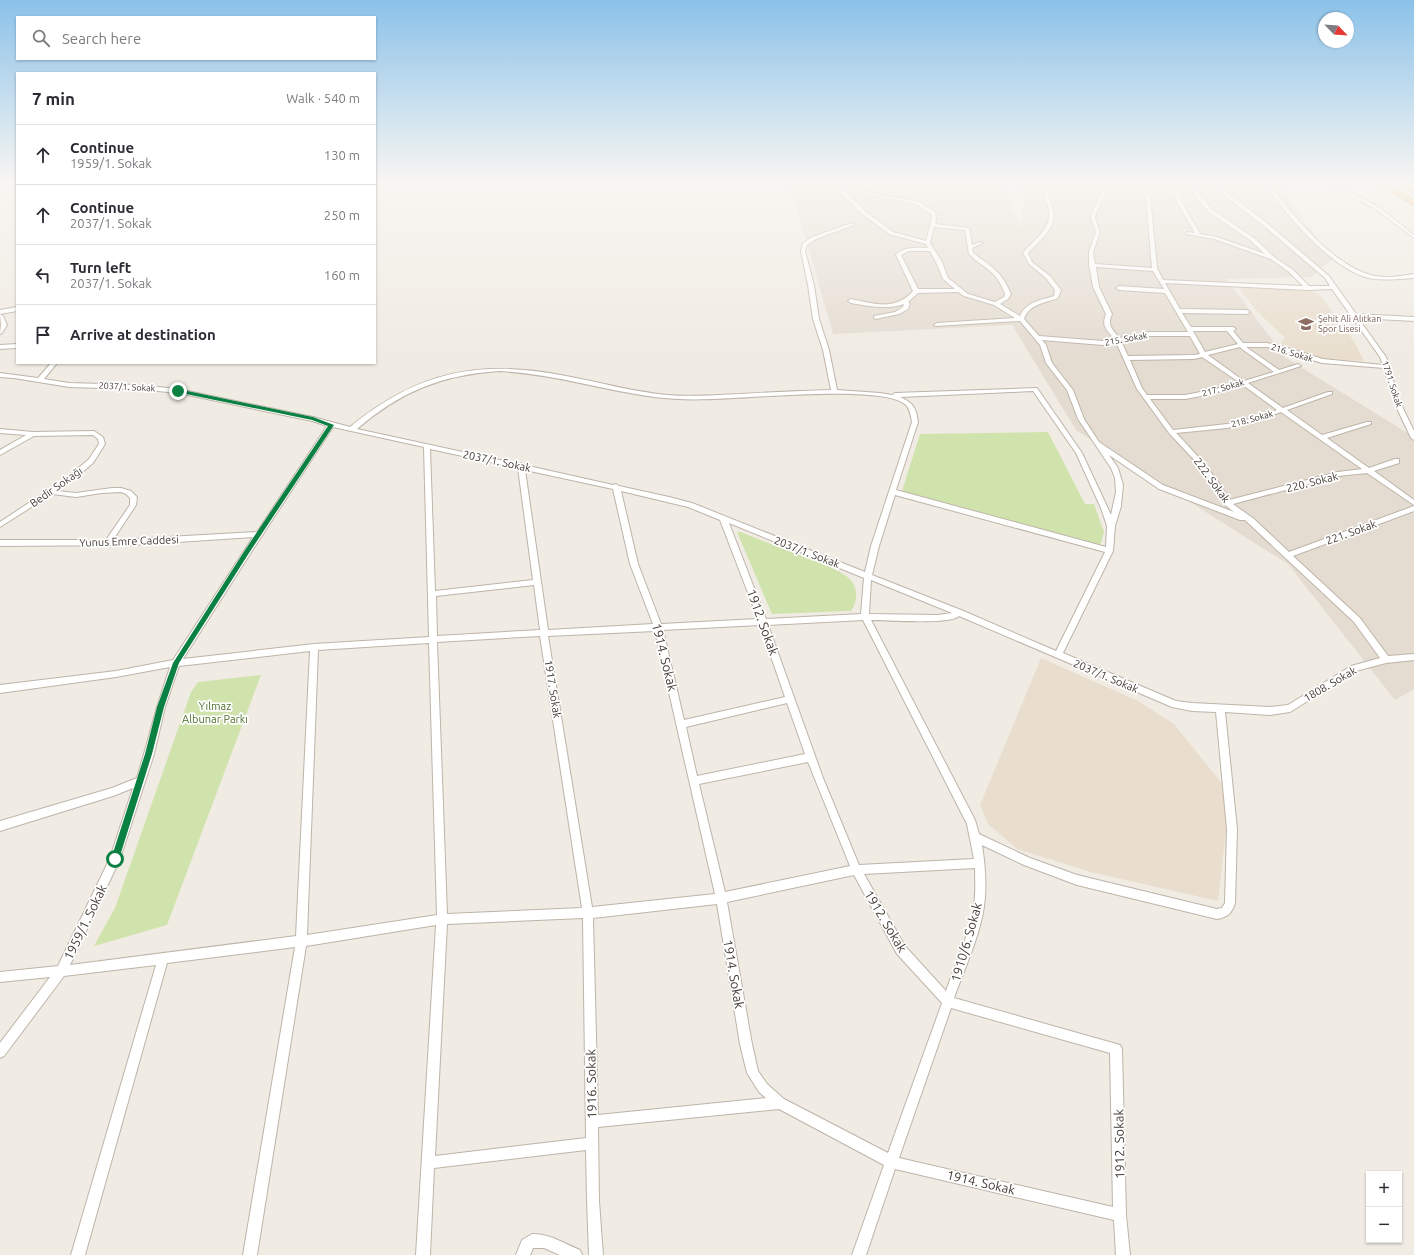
<!DOCTYPE html>
<html lang="en">
<head>
<meta charset="utf-8">
<style>
  :root { --surface:#fff; --page:#f7f7f7; --text:#2b2b33; --muted:#7c7c81; --line:#e1e1e2 }
  body { margin:0; font-family:Ubuntu,sans-serif; background:var(--page); color:var(--text) }
  .controls { position:absolute; right:12px; bottom:12px; display:grid; overflow:hidden; border-radius:0px; box-shadow:0 1px 3px #0004 }
  .controls button { width:36px; height:36px; display:grid; place-items:center; padding:0; border:0; border-bottom:1px solid var(--line); background:var(--surface); color:var(--text); font:20px sans-serif }
  .compass { position:absolute; left:1318px; top:12px; width:36px; height:36px; border-radius:50%; background:var(--surface); box-shadow:0 1px 3px #0004; rotate:115deg }
  .stop { position:absolute; width:12px; height:12px; margin:-9px; border:3px solid #0b8043; border-radius:50%; background:#fff }
  .stop.end { background:#0b8043; border-color:#fff; box-shadow:0 1px 4px #0008 }
  .list { margin:0; padding:0; list-style:none }
  h2 { display:flex; justify-content:space-between; align-items:center; height:52px; margin:0; padding:0 16px; font-size:17px }
  h2 small { font-size:13px; font-weight:400; color:var(--muted) }
  .list li { display:grid; grid-template-columns:26px 1fr auto; gap:12px; align-items:center; box-sizing:border-box; height:60px; padding:0 16px; border-top:1px solid var(--line) }
  .list b { display:block; font-size:15px; white-space:nowrap }
  .list p { margin:0; font-size:13px; white-space:nowrap; color:var(--muted) }
  .list em { font-size:13px; font-style:normal; color:var(--muted) }
  .icon { flex:none; width:22px; height:22px; fill:none; stroke:currentColor; stroke-width:2; stroke-linecap:round; stroke-linejoin:round }
  .map { position:relative; flex:none; width:1414px; height:1255px; overflow:hidden }
  .search { position:absolute; background:var(--surface); box-shadow:0 1px 3px #0004; left:16px; top:16px; width:360px; height:44px; display:flex; align-items:center; gap:10px; box-sizing:border-box; padding:0 14px; border-radius:0px; color:var(--muted); font-size:15px }
  .panel { position:absolute; background:var(--surface); box-shadow:0 1px 3px #0004; left:16px; top:72px; width:360px; height:292px; border-radius:0px }
  .map>svg:first-child { display:block }
  .residential { fill:#e4dcd1 }
  .education { fill:#e9decd }
  .green { fill:#d1e3ad }
  .lines { fill:none; stroke-linecap:round; stroke-linejoin:round }
  .minor-casing { stroke:#beb4a9; stroke-width:2 }
  .motorway-casing { stroke:#d4883a; stroke-width:2 }
  .minor { fill:#fff; fill-rule:evenodd }
  .motorway { fill:#f5b669; fill-rule:evenodd }
  .route { fill:#0b8043 }
  .labels { text-anchor:middle; stroke-width:3.5; stroke-linejoin:round; paint-order:stroke }
  .far-education-label { font-size:9px; fill:#785e54; stroke:#fff; text-anchor:start }
  .far-street-label { font-size:9px; fill:#423b34; stroke:#fff }
  .street-label { font-size:11px; fill:#423b34; stroke:#fff }
  .park-label { font-size:11px; fill:#4d6f2b; stroke:#fff }
  .near-street-label { font-size:13px; fill:#423b34; stroke:#fff }
</style>
</head>
<body>
<div class="map">
<svg width="1414" height="1255" viewBox="0 0 1414 1255">
  <rect width="100%" height="100%" fill="#f0ebe3"/>
  <path class="residential" d="M 1023,182 L 1276,182 L 1333,259 L 1311,277 L 1226,279 L 1286,358 L 1414,437 L 1414,689 L 1395,700 L 1288,564 L 1076,430 L 1012,325 L 833,334 L 790,183 L 1004,191 L 1022,228 Z"/>
  <path class="education" d="M 1243,288 L 1311,291 L 1319,294 L 1354,341 L 1364,361 L 1324,359 L 1280,343 L 1285,338 L 1256,310 L 1240,289 Z
    M 1041,658 L 1138,701 L 1174,724 L 1223,785 L 1227,822 L 1218,901 L 1091,872 L 1017,849 L 988,824 L 980,805 Z"/>
  <path class="green" d="M 1048,432 L 1085,504 L 1094,504 L 1104,532 L 1101,543 L 1097,546 L 902,491 L 920,434 Z
    M 737,532 L 741,532 C 763,541 785,550 807,558 C 820,563 835,568 846,576 C 858,584 859,600 851,611 L 772,614 Z
    M 261,675 L 167,925 L 94,946 L 115,908 L 191,692 L 198,682 Z"/>
  <g class="lines">
    <defs>
      <path id="minor" d="M 384,182 L 392,182 L 375,186 L 375,184 Z
        M 1044,182 L 1048,182 C 1046,191 1049,198 1052,206 C 1060,227 1039,240 1028,253 L 1032,262 L 1050,276 L 1061,290 L 1058,298 C 1045,303 1029,304 1024,319 L 1039,336 L 1103,341 L 1114,339 C 1107,329 1101,327 1106,314 L 1093,287 L 1089,265 L 1089,252 L 1096,232 L 1091,218 L 1092,213 L 1106,182 L 1110,182 L 1096,213 L 1095,218 L 1100,232 L 1093,252 L 1095,264 L 1152,268 L 1146,197 L 1140,182 L 1144,182 L 1150,197 L 1157,268 L 1163,280 L 1303,286 L 1289,272 L 1271,259 L 1214,239 L 1186,234 L 1186,233 L 1188,232 L 1195,233 L 1177,202 L 1172,182 L 1176,182 L 1182,202 L 1200,234 L 1217,237 L 1265,254 L 1250,240 L 1210,213 L 1198,200 L 1188,182 L 1192,182 L 1202,198 L 1214,211 L 1254,238 L 1274,257 L 1293,270 L 1309,286 L 1330,286 L 1325,278 L 1264,226 L 1225,196 L 1212,182 L 1216,182 L 1229,194 L 1268,224 L 1329,276 L 1356,314 L 1414,317 L 1414,321 L 1358,318 L 1386,357 L 1400,402 L 1414,431 L 1414,440 L 1411,438 L 1394,402 L 1384,368 L 1322,363 L 1277,349 L 1267,347 L 1246,347 L 1279,370 L 1298,364 L 1301,366 L 1248,383 L 1283,408 L 1328,392 L 1332,392 L 1332,394 L 1287,410 L 1322,435 L 1367,422 L 1371,422 L 1371,424 L 1327,438 L 1369,468 L 1395,459 L 1399,459 L 1399,463 L 1374,471 L 1414,500 L 1414,505 L 1367,473 L 1338,476 L 1233,504 L 1254,519 L 1289,552 L 1414,506 L 1414,511 L 1293,556 L 1360,618 L 1388,656 L 1414,654 L 1414,660 L 1386,663 L 1356,671 L 1290,712 L 1270,715 L 1225,712 L 1237,829 L 1235,903 C 1232,914 1227,917 1217,919 L 1077,885 L 1024,865 L 982,845 C 985,865 987,886 984,906 C 980,936 964,970 954,998 L 1120,1045 L 1122,1049 L 1126,1215 L 1130,1255 L 1116,1255 L 1114,1220 L 895,1169 L 866,1255 L 852,1255 L 884,1165 L 779,1109 L 598,1127 L 599,1201 L 603,1255 L 589,1255 L 587,1201 L 586,1150 L 434,1168 L 430,1255 L 416,1255 L 436,925 L 306,946 L 257,1255 L 243,1255 L 295,947 L 167,963 L 85,1255 L 71,1255 L 156,965 L 64,976 L 4,1056 L 0,1058 L 0,1043 L 50,977 L 0,982 L 0,972 L 58,966 L 110,858 L 133,788 L 113,796 L 0,831 L 0,821 L 112,788 L 137,778 L 144,754 L 157,707 L 170,667 L 116,677 L 0,693 L 0,685 L 116,671 L 173,660 L 253,537 L 133,545 L 0,546 L 0,540 L 106,540 L 130,505 L 130,498 L 126,494 L 121,492 L 102,493 L 76,497 L 52,494 L 0,527 L 0,522 L 68,477 L 89,459 L 99,444 L 98,439 L 93,435 L 34,436 L 0,455 L 0,450 L 26,435 L 0,433 L 0,429 L 33,432 L 94,431 L 103,437 L 105,444 L 93,463 L 72,481 L 57,491 L 76,493 L 112,488 L 121,488 L 131,491 L 137,497 L 136,505 L 113,540 L 133,539 L 257,532 L 327,426 L 312,421 L 178,393 L 138,389 L 69,387 L 14,378 L 0,377 L 0,373 L 38,378 L 51,363 L 57,363 L 44,379 L 69,383 L 138,385 L 178,389 L 313,417 L 350,427 C 418,371 480,359 566,376 C 599,382 633,392 667,395 C 691,397 715,395 740,394 C 770,392 800,391 831,390 L 823,350 L 813,319 L 808,285 L 801,251 L 803,243 L 812,237 L 852,223 L 854,224 L 854,225 L 816,239 L 807,245 L 805,251 L 814,285 L 819,319 L 829,350 L 837,390 L 880,393 L 892,395 L 895,393 L 1037,388 L 1082,453 L 1111,515 L 1116,492 L 1115,478 L 1111,468 L 1078,419 L 1067,390 L 1046,363 L 1040,345 L 1020,321 L 935,326 L 934,325 L 937,323 L 1015,318 L 994,305 L 964,296 L 958,292 L 918,293 L 908,302 L 910,303 L 908,309 L 899,314 L 876,319 L 874,318 L 874,316 L 895,312 L 903,307 L 904,304 C 886,310 869,306 851,303 L 848,301 L 851,299 C 874,304 896,311 913,291 L 896,255 C 904,246 917,248 928,248 L 926,244 L 889,234 L 861,213 L 837,189 L 837,187 L 919,202 L 935,212 L 936,218 L 935,224 L 969,228 L 972,245 L 981,242 L 983,243 L 972,248 L 973,253 C 992,267 1002,272 1011,294 L 1008,299 L 1000,304 L 1020,316 C 1026,302 1041,300 1054,296 L 1055,290 L 1046,278 L 1029,264 L 1023,253 C 1034,239 1055,227 1048,206 C 1045,198 1042,191 1044,182 ZM 844,190 L 916,204 L 931,214 L 932,218 L 926,241 L 893,232 L 865,211 ZM 934,227 L 965,230 L 969,254 C 985,270 996,269 1005,294 L 1004,297 L 995,302 L 968,294 L 948,278 L 942,262 L 930,243 ZM 909,251 L 930,251 L 936,262 L 943,279 L 955,289 L 918,289 L 901,255 ZM 1096,267 L 1153,271 L 1164,289 L 1119,286 L 1116,288 L 1119,290 L 1165,293 L 1188,332 L 1150,332 L 1119,338 C 1112,328 1107,326 1112,314 L 1099,287 ZM 1165,283 L 1308,290 L 1332,289 L 1380,357 L 1383,365 L 1323,359 L 1278,345 L 1267,343 L 1243,343 L 1233,331 L 1236,329 L 1233,327 L 1191,327 L 1182,313 L 1247,314 L 1250,312 L 1247,310 L 1180,309 ZM 1193,331 L 1227,331 L 1238,344 L 1205,352 ZM 1150,336 L 1190,336 L 1200,354 L 1194,355 L 1128,356 L 1121,341 ZM 1042,340 L 1103,345 L 1116,342 L 1137,389 L 1169,433 L 1198,464 L 1215,487 L 1225,505 L 1234,512 L 1163,485 L 1099,442 L 1084,419 L 1073,390 L 1052,363 L 1046,345 ZM 1240,347 L 1242,349 L 1274,372 L 1244,381 L 1208,355 ZM 1202,357 L 1239,382 L 1216,389 L 1185,395 L 1147,395 L 1142,388 L 1130,360 L 1194,359 ZM 499,371 C 553,374 602,390 654,397 C 692,402 731,398 769,396 C 795,395 889,388 906,405 C 910,409 911,417 912,422 L 871,546 L 865,572 L 692,503 L 669,497 L 619,486 L 616,484 L 613,485 L 524,465 L 521,463 L 518,464 L 357,429 C 401,391 442,375 499,371 ZM 1243,385 L 1277,410 L 1255,418 L 1227,424 L 1173,430 L 1150,399 L 1185,399 L 1217,393 ZM 1033,391 L 1076,453 L 1101,508 L 1107,526 L 1106,547 L 896,490 L 918,422 C 916,407 913,403 900,397 ZM 1281,412 L 1362,469 L 1338,472 L 1229,500 C 1215,474 1196,454 1176,433 L 1227,428 L 1259,420 ZM 333,427 L 424,447 L 429,637 L 314,644 L 183,659 L 250,554 ZM 430,449 L 518,468 L 533,580 L 435,591 ZM 1109,455 L 1159,489 L 1240,520 L 1245,520 L 1354,622 L 1380,658 L 1351,666 L 1288,705 L 1270,707 L 1192,703 L 1176,701 L 1063,653 L 1113,551 L 1115,526 L 1121,506 L 1123,485 L 1118,468 ZM 525,470 L 613,489 L 630,564 L 653,624 L 548,630 ZM 621,491 L 688,507 L 720,520 L 758,619 L 661,624 L 638,564 ZM 895,495 L 1105,552 L 1056,651 L 961,610 L 872,575 L 879,546 ZM 729,523 L 864,578 L 861,614 L 766,619 ZM 871,580 L 952,613 L 938,615 L 869,614 ZM 534,585 L 540,630 L 437,636 L 436,596 ZM 959,616 L 1172,707 L 1192,711 L 1216,712 L 1227,829 L 1225,903 L 1222,908 L 1217,909 L 1077,875 L 1030,858 L 979,834 L 975,820 L 871,620 C 886,620 950,625 959,616 ZM 863,620 L 967,824 L 974,859 L 859,865 L 823,778 L 768,625 ZM 760,625 L 785,697 L 684,720 L 663,630 ZM 655,631 L 715,894 L 592,907 L 548,636 ZM 540,636 L 582,908 L 447,914 L 437,642 ZM 429,643 L 437,915 L 307,935 L 318,650 ZM 310,651 L 296,936 L 70,965 L 120,859 L 154,754 L 165,707 L 179,666 ZM 787,703 L 805,754 L 697,776 L 686,727 ZM 808,762 L 850,866 L 725,892 L 699,784 ZM 975,868 C 975,880 976,893 974,905 C 970,933 955,965 946,991 L 905,946 L 864,874 ZM 854,875 L 897,954 L 942,1003 L 888,1153 L 784,1099 L 767,1084 L 758,1071 L 752,1044 L 727,902 ZM 717,904 L 740,1044 L 747,1073 L 759,1092 L 766,1098 L 598,1115 L 593,918 ZM 583,918 L 586,1138 L 435,1156 L 447,924 ZM 951,1008 L 1110,1053 L 1113,1207 L 899,1158 Z
        M 1263,182 L 1267,182 C 1291,213 1332,265 1371,275 C 1385,279 1400,276 1414,274 L 1414,278 C 1399,279 1383,281 1368,278 C 1329,267 1286,214 1263,182 Z
        M 1326,182 L 1331,182 L 1379,207 L 1414,235 L 1414,238 L 1375,209 Z
        M 17,307 L 17,311 L 0,314 L 0,310 Z
        M 0,314 L 3,316 L 7,325 L 2,333 L 0,334 L 1,325 Z
        M 17,344 L 17,348 L 0,349 L 0,345 Z
        M 532,1234 C 549,1233 565,1244 580,1250 L 582,1255 L 560,1255 L 544,1248 L 533,1248 L 530,1255 L 516,1255 L 522,1240 Z"/>
      <path id="motorway" d="M 1374,182 L 1383,182 L 1414,200 L 1414,205 Z
        M 1394,182 L 1404,182 L 1414,188 L 1414,193 Z"/>
    </defs>
    <use href="#minor" class="minor-casing"/>
    <use href="#motorway" class="motorway-casing"/>
    <use href="#minor" class="minor"/>
    <use href="#motorway" class="motorway"/>
  </g>
  <linearGradient id="sky" x2="0" y2="1"><stop stop-color="#8bc2e9"/><stop offset="0.51" stop-color="#f8f6f2"/><stop offset="1" stop-color="#f8f6f2" stop-opacity="0"/></linearGradient>
  <rect width="1414" height="358" fill="url(#sky)"/>
  <path class="route" d="M 178,389 L 313,417 L 334,425 L 249,553 L 179,663 L 164,707 L 152,754 L 119,859 L 115,863 L 111,859 L 145,754 L 157,707 L 173,663 L 245,550 L 328,426 L 312,420 L 176,392 Z"/>
  <defs>
    <symbol id="school-bare" viewBox="-9 -9 18 18"><path d="M0-5L7-2L0 1L-7-2ZM-4 1L0 2.5L4 1V4Q0 6-4 4Z" fill="#8d6e63" stroke="#fff" stroke-width="2.5" paint-order="stroke"/></symbol>
  </defs>
  <g fill-rule="evenodd">
    <use href="#school-bare" x="1295" y="313" width="22" height="22"/>
  </g>
  <g class="labels">
    <g class="far-education-label">
      <text x="1318" y="322">Şehit Ali Alıtkan<tspan x="1318" dy="10">Spor Lisesi</tspan></text>
    </g>
    <g class="far-street-label">
      <text transform="translate(1126 339) rotate(-10)" y="3">215. Sokak</text>
      <text transform="translate(1292 353) rotate(17)" y="3">216. Sokak</text>
      <text transform="translate(1392 384) rotate(72)" y="3">1791. Sokak</text>
      <text transform="translate(127 387) rotate(3)" y="3">2037/1. Sokak</text>
      <text transform="translate(1223 388) rotate(-16)" y="3">217. Sokak</text>
      <text transform="translate(1252 419) rotate(-15)" y="3">218. Sokak</text>
    </g>
    <g class="street-label">
      <text transform="translate(497 461) rotate(12)" y="4">2037/1. Sokak</text>
      <text transform="translate(1212 480) rotate(54)" y="4">222. Sokak</text>
      <text transform="translate(1312 482) rotate(-14)" y="4">220. Sokak</text>
      <text transform="translate(56 487) rotate(-35)" y="4">Bedir Sokağı</text>
      <text transform="translate(1351 532) rotate(-20)" y="4">221. Sokak</text>
      <text transform="translate(129 541) rotate(-2)" y="4">Yunus Emre Caddesi</text>
      <text transform="translate(807 552) rotate(21)" y="4">2037/1. Sokak</text>
      <text transform="translate(1106 676) rotate(23)" y="4">2037/1. Sokak</text>
      <text transform="translate(1330 684) rotate(-30)" y="4">1808. Sokak</text>
      <text transform="translate(553 689) rotate(81)" y="4">1917. Sokak</text>
    </g>
    <g class="park-label">
      <text x="215" y="710">Yılmaz<tspan x="215" dy="13">Albunar Parkı</tspan></text>
    </g>
    <g class="near-street-label">
      <text transform="translate(763 622) rotate(70)" y="5">1912. Sokak</text>
      <text transform="translate(665 657) rotate(76)" y="5">1914. Sokak</text>
      <text transform="translate(886 921) rotate(59)" y="5">1912. Sokak</text>
      <text transform="translate(85 922) rotate(-64)" y="5">1959/1. Sokak</text>
      <text transform="translate(966 942) rotate(-74)" y="5">1910/6. Sokak</text>
      <text transform="translate(734 974) rotate(80)" y="5">1914. Sokak</text>
      <text transform="translate(591 1084) rotate(-91)" y="5">1916. Sokak</text>
      <text transform="translate(1119 1144) rotate(-91)" y="5">1912. Sokak</text>
      <text transform="translate(981 1182) rotate(13)" y="5">1914. Sokak</text>
    </g>
  </g>
</svg>
<div class="controls">
<button>+</button>
<button>−</button>
</div>
<svg class="compass" viewBox="-18 -18 36 36"><path d="M0-13l5 13h-10z" fill="#e53935"/><path d="M0 13l5-13h-10z" fill="#7c7c81"/></svg>
<div class="stop" style="left:115px;top:859px"></div>
<div class="stop end" style="left:178px;top:391px"></div>
<div class="search"><svg class="icon" aria-label="search" viewBox="0 0 24 24"><circle cx="10" cy="10" r="6"/><path d="M15 15l6 6"/></svg>Search here</div>
<section class="panel">
<h2>7 min<small>Walk · 540 m</small></h2>
<ul class="list">
<li><svg class="icon" aria-label="ahead" viewBox="0 0 24 24"><path d="M12 20V5M6 11l6-6 6 6"/></svg><div><b>Continue</b><p>1959/1. Sokak</p></div><em>130 m</em></li>
<li><svg class="icon" aria-label="ahead" viewBox="0 0 24 24"><path d="M12 20V5M6 11l6-6 6 6"/></svg><div><b>Continue</b><p>2037/1. Sokak</p></div><em>250 m</em></li>
<li><svg class="icon" aria-label="left" viewBox="0 0 24 24"><path d="M17 20v-9H6M10 6l-5 5 5 5"/></svg><div><b>Turn left</b><p>2037/1. Sokak</p></div><em>160 m</em></li>
<li><svg class="icon" aria-label="arrive" viewBox="0 0 24 24"><path d="M6 21V4h12l-3 4 3 4H6"/></svg><div><b>Arrive at destination</b></div></li>
</ul>
</section>
</div>
</body>
</html>
